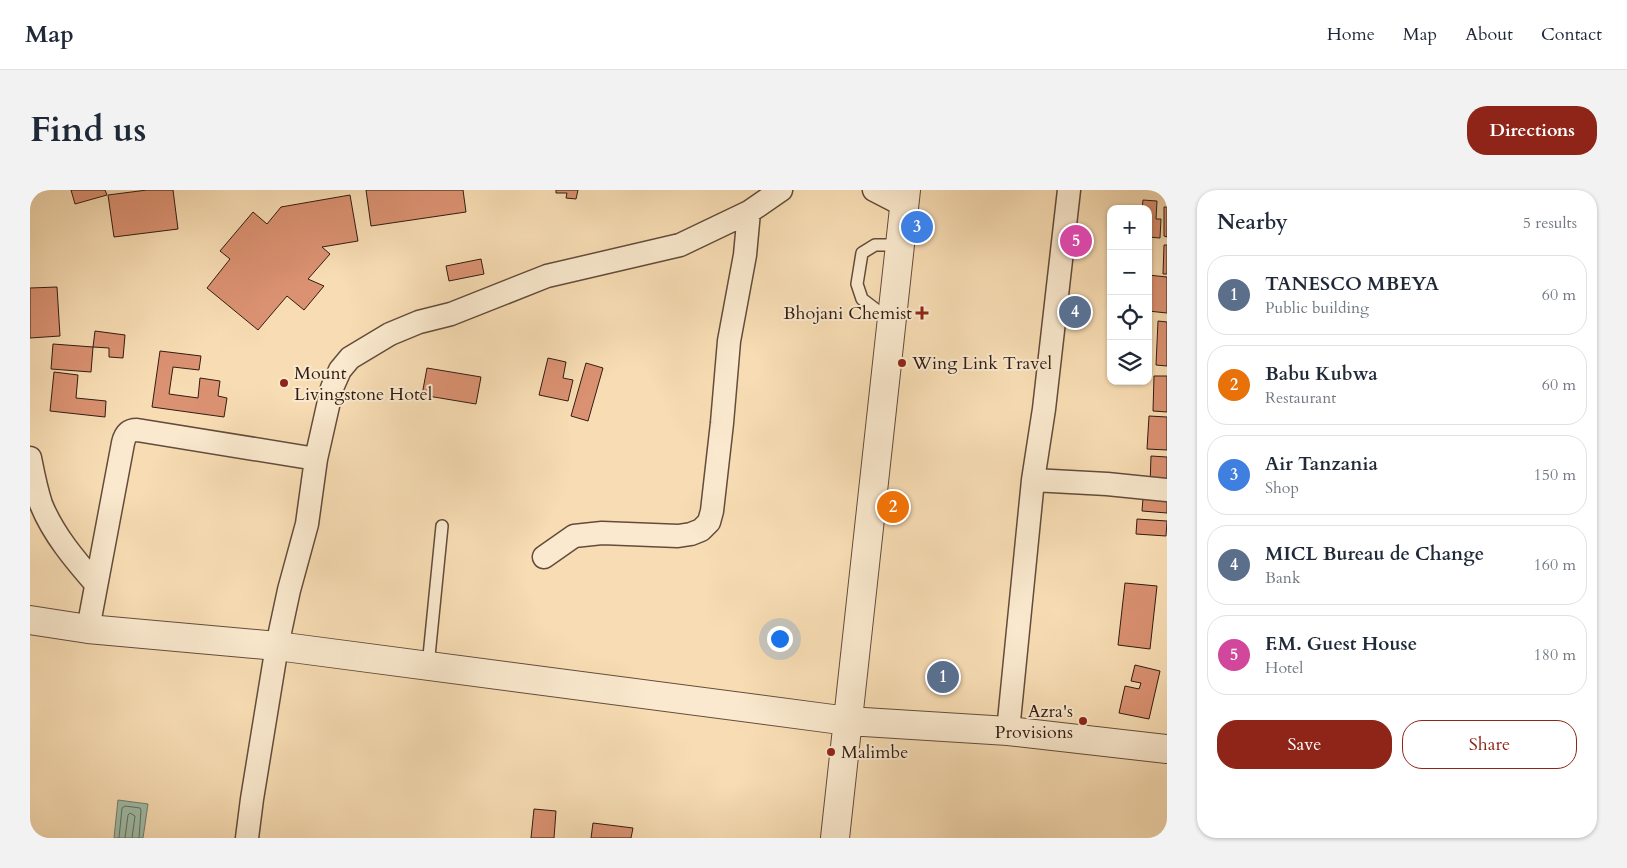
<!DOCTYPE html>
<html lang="en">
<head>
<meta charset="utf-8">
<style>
  :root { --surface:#fff; --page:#f2f2f3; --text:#1f2937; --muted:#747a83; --line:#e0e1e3; --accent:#8f2418 }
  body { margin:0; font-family:Cardo,serif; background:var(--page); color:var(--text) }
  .controls { position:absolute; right:15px; top:15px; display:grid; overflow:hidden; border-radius:10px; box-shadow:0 1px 4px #0004 }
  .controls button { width:45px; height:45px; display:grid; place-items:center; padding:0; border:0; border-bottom:1px solid var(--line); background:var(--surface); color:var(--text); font:25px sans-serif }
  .you { position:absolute; left:749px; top:448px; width:18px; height:18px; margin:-12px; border:4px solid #fff; border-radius:50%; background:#1a73e8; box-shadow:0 0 0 8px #1a73e833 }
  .badge { display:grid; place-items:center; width:32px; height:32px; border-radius:50%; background:var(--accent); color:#fff; font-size:16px; font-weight:700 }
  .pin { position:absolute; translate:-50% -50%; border:2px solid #fff; box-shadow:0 1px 5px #0006 }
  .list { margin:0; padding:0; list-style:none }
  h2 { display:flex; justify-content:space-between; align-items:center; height:65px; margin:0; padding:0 20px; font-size:21px }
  h2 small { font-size:16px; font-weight:400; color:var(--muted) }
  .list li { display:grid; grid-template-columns:32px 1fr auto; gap:15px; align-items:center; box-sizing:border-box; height:80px; margin:0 10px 10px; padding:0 10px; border:1px solid var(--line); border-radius:20px }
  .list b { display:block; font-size:19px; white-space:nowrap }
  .list p { margin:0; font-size:16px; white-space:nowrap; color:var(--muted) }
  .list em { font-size:16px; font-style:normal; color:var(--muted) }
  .actions { display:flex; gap:10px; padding:15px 20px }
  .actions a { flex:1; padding:11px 0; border:1px solid var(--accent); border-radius:20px; text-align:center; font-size:18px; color:var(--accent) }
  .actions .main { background:var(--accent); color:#fff }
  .icon { flex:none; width:28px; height:28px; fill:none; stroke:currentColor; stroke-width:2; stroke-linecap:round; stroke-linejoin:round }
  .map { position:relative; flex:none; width:1137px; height:648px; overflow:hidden; border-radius:20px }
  header { display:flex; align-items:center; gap:30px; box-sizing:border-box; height:70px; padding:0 25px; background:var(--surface); border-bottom:1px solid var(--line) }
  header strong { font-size:24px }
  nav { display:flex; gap:28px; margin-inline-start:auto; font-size:18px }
  .intro { display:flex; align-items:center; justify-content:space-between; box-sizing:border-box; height:120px; padding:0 30px }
  h1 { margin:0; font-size:35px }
  .button { padding:12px 22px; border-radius:20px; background:var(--accent); color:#fff; font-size:18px; font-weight:700 }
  main { display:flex; gap:30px; padding:0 30px }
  aside { flex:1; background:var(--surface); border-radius:20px; box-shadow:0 1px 4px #0004 }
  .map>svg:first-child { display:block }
  .water { fill:#9ebda9; stroke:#727d6d }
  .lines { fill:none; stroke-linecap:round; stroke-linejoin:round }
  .shore { stroke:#686c5e; stroke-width:1 }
  .building { fill:#db9272; stroke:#311c13 }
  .service-casing { stroke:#634c3b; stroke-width:14 }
  .minor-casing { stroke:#634c3b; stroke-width:25 }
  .tertiary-casing { stroke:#634c3b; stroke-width:30 }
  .service { stroke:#fae9ce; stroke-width:11 }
  .minor { stroke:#fae9ce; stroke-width:22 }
  .tertiary { stroke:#fae9ce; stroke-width:28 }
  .poi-dot { fill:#8f2418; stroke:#fae9ce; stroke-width:2 }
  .labels { text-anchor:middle; stroke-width:4; stroke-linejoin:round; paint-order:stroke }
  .poi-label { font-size:18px; fill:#311c13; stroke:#fae9ce; text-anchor:start }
</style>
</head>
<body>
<header>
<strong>Map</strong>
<nav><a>Home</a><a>Map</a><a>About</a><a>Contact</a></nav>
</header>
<div class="intro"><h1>Find us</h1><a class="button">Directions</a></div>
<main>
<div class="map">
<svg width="1137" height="648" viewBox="0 0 1137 648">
  <rect width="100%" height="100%" fill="#f8ddb4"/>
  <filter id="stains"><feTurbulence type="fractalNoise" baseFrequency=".004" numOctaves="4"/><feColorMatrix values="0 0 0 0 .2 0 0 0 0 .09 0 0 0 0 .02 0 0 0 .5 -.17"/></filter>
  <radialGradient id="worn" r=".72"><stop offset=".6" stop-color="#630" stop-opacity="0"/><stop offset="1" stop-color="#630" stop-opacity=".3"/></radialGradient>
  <path class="water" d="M 88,610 L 118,614 L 113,648 L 84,648 Z"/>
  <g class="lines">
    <path class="shore" d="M 89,648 L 92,618 L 95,616 L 110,618 L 111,620 L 109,648
      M 95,648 L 98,625 L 100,623 L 105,626 L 102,648"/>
  </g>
  <path class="building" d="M 41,0 L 75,0 L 77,5 L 45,14 Z
    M 117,0 L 143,0 L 148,39 L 84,47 L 78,5 Z
    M 336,0 L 433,0 L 436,22 L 341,36 Z
    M 526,0 L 548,0 L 546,9 L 536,8 L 537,3 L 526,3 Z
    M 320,5 L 328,51 L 292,57 L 300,64 L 278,89 L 294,96 L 274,120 L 257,106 L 228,140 L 177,98 L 200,69 L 190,61 L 223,22 L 237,34 L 251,17 Z
    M 1113,10 L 1127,11 L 1126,29 L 1131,29 L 1130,48 L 1118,47 L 1118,19 L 1112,19 Z
    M 1134,17 L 1137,17 L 1137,47 L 1134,46 Z
    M 1134,55 L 1137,55 L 1137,84 L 1133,84 Z
    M 451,69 L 454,84 L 419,91 L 416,76 Z
    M 1118,85 L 1137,87 L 1137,123 L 1118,121 Z
    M 27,97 L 30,146 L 0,148 L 0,98 Z
    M 1128,131 L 1137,132 L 1137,176 L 1126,175 Z
    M 65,141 L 95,145 L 93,168 L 79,167 L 79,158 L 63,157 Z
    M 23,154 L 63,157 L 61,182 L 21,179 Z
    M 130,161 L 171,166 L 169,180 L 143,177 L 139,204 L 168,208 L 170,188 L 190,191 L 188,206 L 197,208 L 194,227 L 122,217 Z
    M 518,168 L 536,172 L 533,188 L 543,190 L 538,211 L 509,205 Z
    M 556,173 L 573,178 L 558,231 L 541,226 Z
    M 397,178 L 451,187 L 446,214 L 392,205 Z
    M 24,182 L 48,185 L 46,208 L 76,211 L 75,227 L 20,221 Z
    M 1124,186 L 1137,186 L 1137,222 L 1123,221 Z
    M 1119,226 L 1137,227 L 1137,260 L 1117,259 Z
    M 1121,266 L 1137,267 L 1137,296 L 1120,295 Z
    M 1113,308 L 1137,309 L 1137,323 L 1112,321 Z
    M 1107,329 L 1137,331 L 1136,346 L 1106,344 Z
    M 1095,393 L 1127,396 L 1120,459 L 1088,455 Z
    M 1105,475 L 1130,481 L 1119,529 L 1089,523 L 1095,496 L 1109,499 L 1111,493 L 1101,491 Z
    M 504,619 L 526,621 L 524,648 L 501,648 Z
    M 563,633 L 603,638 L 601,648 L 561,648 Z"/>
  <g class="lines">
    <defs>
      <path id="service" d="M 861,131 L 832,109 L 827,94 L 832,63 L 845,55 L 869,55
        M 398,476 L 412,336"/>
      <path id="minor" d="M 844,0 L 873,15
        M 0,268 C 3,283 6,299 11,314 C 23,344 45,370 66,394
        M 1003,290 L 1077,294 L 1137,300
        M 514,367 L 544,346 L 572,343 L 648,346 L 661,344 L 671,340 L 679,332 L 682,321 L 692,233 L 699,151 L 715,65 L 719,22
        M 58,439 L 93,253 C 95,244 98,240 107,240 L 286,269
        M 978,541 L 1003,290 L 1014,219 L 1039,0
        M 217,648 L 222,609 L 247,456 L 259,400 L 277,334 L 286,269 L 302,198 L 310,180 L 320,168 L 360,144 L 389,132 L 421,124 L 517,86 L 650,55 L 719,22 L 751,0"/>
      <path id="tertiary" d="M 0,430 L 58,439 L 247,456 L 818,531 L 978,541 L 1137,559
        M 805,648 L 876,0"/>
    </defs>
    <use href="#service" class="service-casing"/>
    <use href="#minor" class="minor-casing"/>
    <use href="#tertiary" class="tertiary-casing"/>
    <use href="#service" class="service"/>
    <use href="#minor" class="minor"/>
    <use href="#tertiary" class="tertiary"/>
  </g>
  <g class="poi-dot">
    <path d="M889.5 115.5h5v5h5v5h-5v5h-5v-5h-5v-5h5z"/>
    <circle cx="872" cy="173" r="5"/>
    <circle cx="254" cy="193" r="5"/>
    <circle cx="1053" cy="531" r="5"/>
    <circle cx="801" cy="562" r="5"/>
  </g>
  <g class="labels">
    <g class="poi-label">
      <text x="882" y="129" text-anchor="end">Bhojani Chemist</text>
      <text x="882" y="179">Wing Link Travel</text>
      <text x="264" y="189">Mount<tspan x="264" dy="21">Livingstone Hotel</tspan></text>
      <text x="1043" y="527" text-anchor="end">Azra's<tspan x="1043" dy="21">Provisions</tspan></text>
      <text x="811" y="568">Malimbe</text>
    </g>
  </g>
  <rect width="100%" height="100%" filter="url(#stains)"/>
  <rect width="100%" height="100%" fill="url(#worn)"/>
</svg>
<div class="controls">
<button>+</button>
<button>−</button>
<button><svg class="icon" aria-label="locate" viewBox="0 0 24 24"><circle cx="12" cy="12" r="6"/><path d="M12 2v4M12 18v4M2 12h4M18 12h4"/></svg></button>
<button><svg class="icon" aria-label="layers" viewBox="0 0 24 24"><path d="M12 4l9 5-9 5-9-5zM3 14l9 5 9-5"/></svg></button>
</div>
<div class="you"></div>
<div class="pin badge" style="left:913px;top:487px;background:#5c6f8a">1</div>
<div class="pin badge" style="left:863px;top:317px;background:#e8710a">2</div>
<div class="pin badge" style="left:887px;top:37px;background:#3f7fe0">3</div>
<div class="pin badge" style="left:1045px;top:122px;background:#5c6f8a">4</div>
<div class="pin badge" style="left:1046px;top:51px;background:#d1479c">5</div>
</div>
<aside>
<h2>Nearby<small>5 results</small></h2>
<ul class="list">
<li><span class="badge" style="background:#5c6f8a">1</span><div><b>TANESCO MBEYA</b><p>Public building</p></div><em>60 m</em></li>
<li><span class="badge" style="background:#e8710a">2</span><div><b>Babu Kubwa</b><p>Restaurant</p></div><em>60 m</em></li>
<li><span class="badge" style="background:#3f7fe0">3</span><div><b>Air Tanzania</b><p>Shop</p></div><em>150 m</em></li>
<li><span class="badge" style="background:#5c6f8a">4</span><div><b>MICL Bureau de Change</b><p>Bank</p></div><em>160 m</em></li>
<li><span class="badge" style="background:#d1479c">5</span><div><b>F.M. Guest House</b><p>Hotel</p></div><em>180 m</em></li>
</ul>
<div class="actions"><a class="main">Save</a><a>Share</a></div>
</aside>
</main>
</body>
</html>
